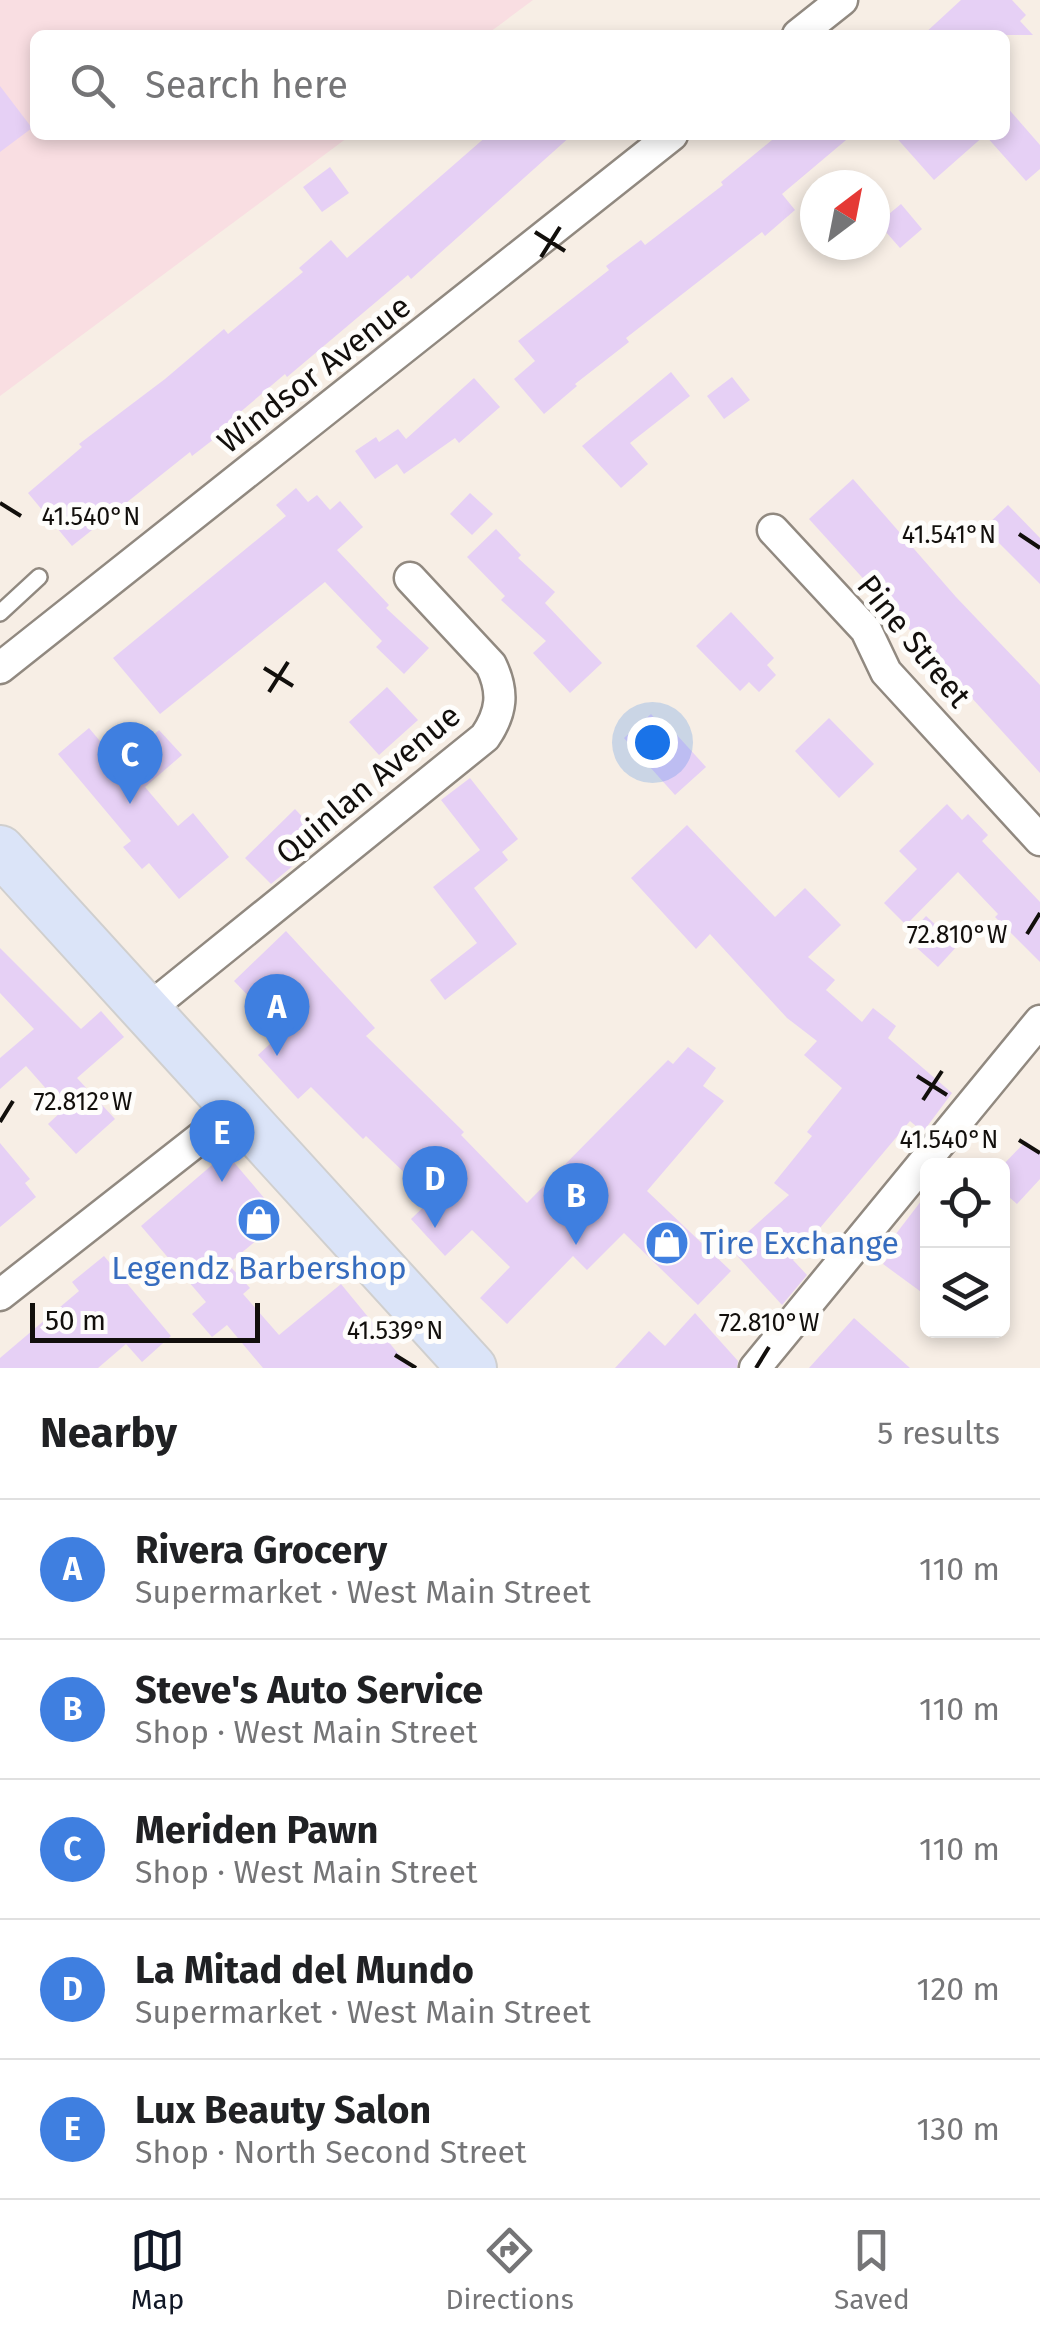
<!DOCTYPE html>
<html lang="en">
<head>
<meta charset="utf-8">
<style>
  :root { --surface:#fff; --page:#f2f2f2; --text:#202124; --muted:#757577; --line:#e0e0e0; --accent:#111827 }
  body { margin:0; font-family:"Fira Sans",sans-serif; background:var(--page); color:var(--text) }
  .controls { position:absolute; right:30px; bottom:30px; display:grid; overflow:hidden; border-radius:15px; box-shadow:0 5px 15px #0003 }
  .controls button { width:90px; height:90px; display:grid; place-items:center; padding:0; border:0; border-bottom:2px solid var(--line); background:var(--surface); color:var(--text); font:50px sans-serif }
  .compass { position:absolute; left:800px; top:170px; width:90px; height:90px; border-radius:50%; background:var(--surface); box-shadow:0 5px 15px #0003; rotate:32deg }
  .scale { position:absolute; left:30px; bottom:25px; width:230px; box-sizing:border-box; padding-left:10px; border:5px solid #120f0c; border-top:0; font-size:28px; line-height:35px; white-space:nowrap; color:#120f0c; -webkit-text-stroke:8px #fefdfb; paint-order:stroke }
  .you { position:absolute; left:652px; top:742px; width:35px; height:35px; margin:-25px; border:8px solid #fff; border-radius:50%; background:#1a73e8; box-shadow:0 0 0 15px #1a73e833 }
  .badge { display:grid; place-items:center; width:65px; height:65px; border-radius:50%; background:var(--accent); color:#fff; font-size:32px; font-weight:700 }
  .pin { position:absolute; translate:-50% -82px; filter:drop-shadow(0 2px 5px #0008) }
  .pin::after { content:''; position:absolute; top:52px; width:35px; height:30px; background:inherit; clip-path:polygon(0 0,100% 0,50% 100%) }
  .list { margin:0; padding:0; list-style:none }
  h2 { display:flex; justify-content:space-between; align-items:center; height:130px; margin:0; padding:0 40px; font-size:42px }
  h2 small { font-size:32px; font-weight:400; color:var(--muted) }
  .list li { display:grid; grid-template-columns:65px 1fr auto; gap:30px; align-items:center; box-sizing:border-box; height:140px; padding:0 40px; border-top:2px solid var(--line) }
  .list b { display:block; font-size:38px; white-space:nowrap }
  .list p { margin:0; font-size:32px; white-space:nowrap; color:var(--muted) }
  .list em { font-size:32px; font-style:normal; color:var(--muted) }
  .icon { flex:none; width:55px; height:55px; fill:none; stroke:currentColor; stroke-width:2; stroke-linecap:round; stroke-linejoin:round }
  .map { position:relative; flex:none; width:1040px; height:1368px; overflow:hidden }
  .search { position:absolute; background:var(--surface); box-shadow:0 5px 15px #0003; left:30px; right:30px; top:30px; height:110px; display:flex; align-items:center; gap:25px; box-sizing:border-box; padding:0 35px; border-radius:15px; color:var(--muted); font-size:38px }
  .sheet { height:830px; background:var(--surface) }
  nav { display:flex; justify-content:space-around; align-items:center; box-sizing:border-box; height:140px; border-top:2px solid var(--line); background:var(--surface); font-size:28px; color:var(--muted) }
  nav a { display:grid; justify-items:center; gap:5px }
  nav .on { color:var(--accent) }
  .map>svg:first-child { display:block }
  .commercial { fill:#f9dee2 }
  .building { fill:#e6d0f5 }
  .lines { fill:none; stroke-linecap:round; stroke-linejoin:round }
  .lane-casing { stroke:#918980; stroke-width:20 }
  .street-casing { stroke:#918980; stroke-width:35 }
  .primary-casing { stroke:#d0cfce; stroke-width:52 }
  .lane { stroke:#fff; stroke-width:15 }
  .street { stroke:#fff; stroke-width:30 }
  .primary { stroke:#dbe4f8; stroke-width:48 }
  .ticks { fill:none; stroke:#120f0c; stroke-width:4 }
  .labels { text-anchor:middle; stroke-width:10; stroke-linejoin:round; paint-order:stroke }
  .street-label { font-size:32px; fill:#120f0c; stroke:#fefdfb }
  .shop-label { font-size:32px; fill:#366cbe; stroke:#fefdfb; text-anchor:start }
  .ticks-label { font-size:25px; text-anchor:middle; fill:#120f0c; stroke:#fefdfb; stroke-width:10; stroke-linejoin:round; paint-order:stroke }
</style>
</head>
<body>
<div class="map">
<svg width="1040" height="1368" viewBox="0 0 1040 1368">
  <rect width="100%" height="100%" fill="#f7eee5"/>
  <path class="commercial" d="M 0,0 L 533,0 L 486,35 L 35,35 L 35,135 L 351,135 L 0,396 Z"/>
  <path class="building" d="M 961,0 L 1012,0 L 1026,15 L 1020,21 L 1033,35 L 923,35 Z
    M 0,86 L 32,128 L 0,152 Z
    M 1005,105 L 1040,145 L 1040,169 L 1026,181 L 985,135 L 934,180 L 894,135 L 1005,135 Z
    M 488,135 L 572,135 L 411,279 L 408,275 L 287,377 L 285,374 L 212,436 L 214,439 L 192,456 L 190,452 L 72,546 L 28,493 L 82,447 L 79,444 L 165,379 L 224,329 L 228,334 L 303,272 L 299,268 L 331,240 L 347,258 Z
    M 778,135 L 852,135 L 782,194 L 795,210 L 765,236 L 762,232 L 626,338 L 629,342 L 575,384 L 577,386 L 544,414 L 514,379 L 535,361 L 518,341 L 609,270 L 606,266 L 641,240 L 645,245 L 723,185 L 721,182 Z
    M 330,167 L 349,193 L 322,212 L 303,187 Z
    M 901,204 L 922,229 L 900,248 L 878,223 Z
    M 671,372 L 690,396 L 630,443 L 648,464 L 621,488 L 582,446 Z
    M 732,377 L 750,400 L 724,419 L 707,396 Z
    M 474,378 L 500,407 L 459,443 L 455,438 L 404,474 L 397,464 L 375,479 L 355,451 L 376,437 L 379,442 L 398,429 L 406,439 Z
    M 853,479 L 956,597 L 1040,685 L 1040,773 L 809,519 Z
    M 296,488 L 308,502 L 317,495 L 330,510 L 340,501 L 363,527 L 337,550 L 389,605 L 386,608 L 429,648 L 404,674 L 376,647 L 382,641 L 325,582 L 160,714 L 113,658 L 286,516 L 276,505 Z
    M 470,493 L 493,514 L 472,535 L 450,514 Z
    M 1008,505 L 1040,538 L 1040,584 L 984,528 Z
    M 496,529 L 521,555 L 518,558 L 555,592 L 545,603 L 602,663 L 570,693 L 533,653 L 546,641 L 501,600 L 505,596 L 467,557 Z
    M 731,612 L 774,658 L 767,665 L 776,675 L 759,692 L 749,682 L 740,691 L 696,646 Z
    M 387,687 L 418,720 L 379,755 L 349,722 Z
    M 651,714 L 672,738 L 676,734 L 706,767 L 675,795 L 624,738 Z
    M 829,718 L 874,764 L 839,798 L 795,751 Z
    M 89,728 L 120,765 L 159,730 L 182,755 L 145,787 L 178,826 L 193,813 L 229,857 L 179,899 L 149,863 L 142,869 L 123,847 L 131,841 L 58,754 Z
    M 470,778 L 518,839 L 502,852 L 508,860 L 474,888 L 517,944 L 445,1000 L 430,980 L 477,943 L 433,887 L 480,850 L 441,800 Z
    M 947,804 L 962,820 L 968,814 L 988,835 L 982,841 L 1040,902 L 1040,962 L 995,917 L 998,914 L 958,872 L 906,925 L 884,903 L 917,869 L 899,851 Z
    M 295,809 L 324,840 L 271,884 L 245,858 Z
    M 687,825 L 775,917 L 805,888 L 841,925 L 808,957 L 835,980 L 826,990 L 862,1022 L 873,1008 L 896,1026 L 888,1038 L 952,1093 L 923,1132 L 910,1121 L 793,1260 L 807,1275 L 782,1305 L 730,1248 L 789,1195 L 774,1183 L 812,1136 L 807,1132 L 842,1088 L 804,1055 L 817,1041 L 787,1018 L 710,934 L 696,949 L 631,878 Z
    M 926,916 L 958,945 L 938,967 L 906,938 Z
    M 286,931 L 375,1028 L 366,1036 L 464,1132 L 461,1135 L 527,1203 L 668,1060 L 673,1064 L 688,1047 L 716,1068 L 703,1086 L 724,1101 L 647,1191 L 731,1271 L 698,1305 L 624,1233 L 587,1270 L 573,1256 L 507,1324 L 480,1298 L 510,1267 L 472,1230 L 445,1256 L 411,1219 L 432,1199 L 366,1136 L 363,1139 L 311,1087 L 298,1099 L 258,1055 L 283,1032 L 234,981 Z
    M 0,948 L 81,1029 L 101,1011 L 124,1037 L 77,1078 L 115,1119 L 76,1154 L 48,1124 L 64,1109 L 26,1066 L 0,1089 L 0,1058 L 34,1029 L 0,993 Z
    M 1026,1141 L 1040,1154 L 1040,1179 L 1017,1204 L 1002,1191 L 1002,1166 Z
    M 0,1143 L 30,1179 L 25,1183 L 36,1197 L 0,1227 Z
    M 226,1153 L 282,1219 L 228,1264 L 250,1288 L 243,1294 L 279,1335 L 341,1284 L 410,1368 L 263,1368 L 227,1325 L 212,1337 L 192,1314 L 206,1302 L 141,1226 Z
    M 928,1192 L 928,1297 L 883,1264 L 899,1244 L 892,1239 Z
    M 104,1256 L 171,1336 L 142,1362 L 126,1344 L 98,1368 L 0,1368 L 0,1358 L 79,1291 L 72,1282 Z
    M 695,1313 L 738,1361 L 737,1368 L 615,1368 L 649,1331 L 665,1346 Z
    M 854,1318 L 910,1368 L 809,1368 Z"/>
  <g class="lines">
    <defs>
      <path id="lane" d="M 0,613 L 39,577"/>
      <path id="street" d="M 798,35 L 842,0
        M 773,530 L 866,630 L 886,672 L 1040,840
        M 0,668 L 672,135
        M 146,1011 L 485,737 C 502,712 504,692 491,665 L 410,578
        M 0,1295 L 236,1110
        M 755,1368 L 1040,1021"/>
      <path id="primary" d="M 0,850 L 472,1368"/>
    </defs>
    <use href="#lane" class="lane-casing"/>
    <use href="#street" class="street-casing"/>
    <use href="#primary" class="primary-casing"/>
    <use href="#lane" class="lane"/>
    <use href="#street" class="street"/>
    <use href="#primary" class="primary"/>
  </g>
  <path class="ticks" d="M 535,232 L 565,251M 541,257 L 560,227M 0,503 L 21,516M 1019,534 L 1040,548M 264,668 L 293,686M 269,692 L 288,662M 1027,934 L 1040,913M 917,1076 L 947,1095M 923,1100 L 942,1071M 0,1122 L 13,1101M 1019,1140 L 1040,1153M 395,1355 L 416,1368M 756,1368 L 769,1347"/>
  <defs>
    <symbol id="shop-disc" viewBox="-11 -11 22 22"><circle r="9.5" fill="#3f7fe0" stroke="#fefdfb"/><path d="M-5-2.5h2.3a2.7 3.5 0 0 1 5.4 0H5L5.5 6h-11ZM-1.5-2.5h3a1.5 2.3 0 0 0-3 0Z" fill="#fff"/></symbol>
  </defs>
  <g fill-rule="evenodd">
    <use href="#shop-disc" x="234" y="1195" width="50" height="50"/>
    <use href="#shop-disc" x="642" y="1218" width="50" height="50"/>
  </g>
  <g class="labels">
    <g class="street-label">
      <text transform="translate(314 374) rotate(-38)" y="11">Windsor Avenue</text>
      <text transform="translate(914 641) rotate(51)" y="11">Pine Street</text>
      <text transform="translate(368 784) rotate(-40)" y="11">Quinlan Avenue</text>
    </g>
    <g class="shop-label">
      <text x="700" y="1254">Tire Exchange</text>
      <text x="259" y="1279" text-anchor="middle">Legendz Barbershop</text>
    </g>
  </g>
  <g class="ticks-label">
    <text x="91" y="525">41.540°N</text>
    <text x="949" y="543">41.541°N</text>
    <text x="957" y="943">72.810°W</text>
    <text x="83" y="1110">72.812°W</text>
    <text x="949" y="1148">41.540°N</text>
    <text x="769" y="1331">72.810°W</text>
    <text x="395" y="1339">41.539°N</text>
  </g>
</svg>
<div class="controls">
<button><svg class="icon" aria-label="locate" viewBox="0 0 24 24"><circle cx="12" cy="12" r="6"/><path d="M12 2v4M12 18v4M2 12h4M18 12h4"/></svg></button>
<button><svg class="icon" aria-label="layers" viewBox="0 0 24 24"><path d="M12 4l9 5-9 5-9-5zM3 14l9 5 9-5"/></svg></button>
</div>
<svg class="compass" viewBox="-18 -18 36 36"><path d="M0-13l5 13h-10z" fill="#e53935"/><path d="M0 13l5-13h-10z" fill="#757577"/></svg>
<div class="scale">50 m</div>
<div class="you"></div>
<div class="pin badge" style="left:277px;top:1056px;background:#3f7fe0">A</div>
<div class="pin badge" style="left:576px;top:1245px;background:#3f7fe0">B</div>
<div class="pin badge" style="left:130px;top:804px;background:#3f7fe0">C</div>
<div class="pin badge" style="left:435px;top:1228px;background:#3f7fe0">D</div>
<div class="pin badge" style="left:222px;top:1182px;background:#3f7fe0">E</div>
<div class="search"><svg class="icon" aria-label="search" viewBox="0 0 24 24"><circle cx="10" cy="10" r="6"/><path d="M15 15l6 6"/></svg>Search here</div>
</div>
<section class="sheet">
<h2>Nearby<small>5 results</small></h2>
<ul class="list">
<li><span class="badge" style="background:#3f7fe0">A</span><div><b>Rivera Grocery</b><p>Supermarket · West Main Street</p></div><em>110 m</em></li>
<li><span class="badge" style="background:#3f7fe0">B</span><div><b>Steve's Auto Service</b><p>Shop · West Main Street</p></div><em>110 m</em></li>
<li><span class="badge" style="background:#3f7fe0">C</span><div><b>Meriden Pawn</b><p>Shop · West Main Street</p></div><em>110 m</em></li>
<li><span class="badge" style="background:#3f7fe0">D</span><div><b>La Mitad del Mundo</b><p>Supermarket · West Main Street</p></div><em>120 m</em></li>
<li><span class="badge" style="background:#3f7fe0">E</span><div><b>Lux Beauty Salon</b><p>Shop · North Second Street</p></div><em>130 m</em></li>
</ul>
</section>
<nav>
<a class="on"><svg class="icon" aria-label="map" viewBox="0 0 24 24"><path d="M3 6l6-2 6 2 6-2v14l-6 2-6-2-6 2zM9 4v14M15 6v14"/></svg>Map</a>
<a><svg class="icon" aria-label="directions" viewBox="0 0 24 24"><path d="M12 3l9 9-9 9-9-9zM9 14v-3h6M13 9l2 2-2 2"/></svg>Directions</a>
<a><svg class="icon" aria-label="saved" viewBox="0 0 24 24"><path d="M7 4h10v16l-5-4-5 4z"/></svg>Saved</a>
</nav>
</body>
</html>
